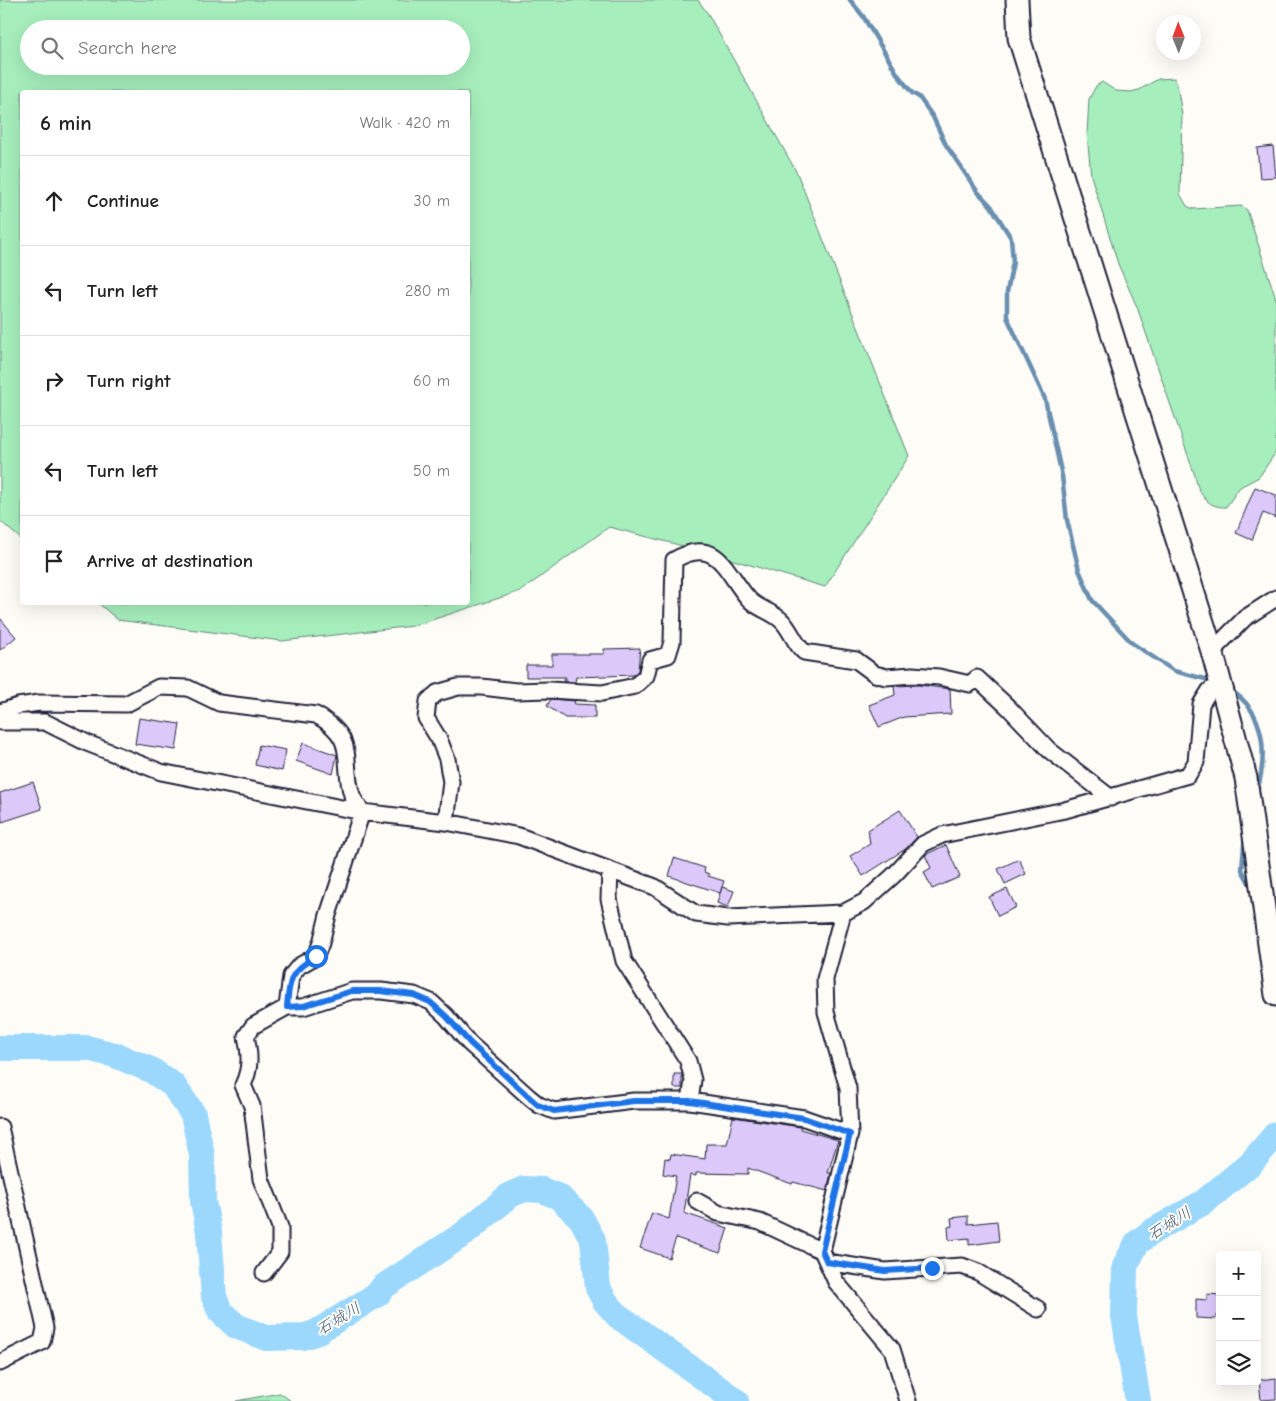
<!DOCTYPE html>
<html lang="en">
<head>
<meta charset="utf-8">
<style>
  :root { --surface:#fff; --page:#f6f6f6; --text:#222; --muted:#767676; --line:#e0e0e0 }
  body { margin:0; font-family:"Comic Neue","Klee One",sans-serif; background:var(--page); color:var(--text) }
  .controls { position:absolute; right:15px; bottom:15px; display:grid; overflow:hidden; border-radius:5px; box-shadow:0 5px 20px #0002 }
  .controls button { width:45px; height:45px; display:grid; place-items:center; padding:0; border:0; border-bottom:1px solid var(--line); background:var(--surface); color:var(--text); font:25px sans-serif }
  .compass { position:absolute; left:1156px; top:15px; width:45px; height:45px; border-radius:50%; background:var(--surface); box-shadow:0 5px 20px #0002; rotate:359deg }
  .stop { position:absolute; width:15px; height:15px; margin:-11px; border:4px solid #1a73e8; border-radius:50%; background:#fff }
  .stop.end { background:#1a73e8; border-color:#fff; box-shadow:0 1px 5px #0008 }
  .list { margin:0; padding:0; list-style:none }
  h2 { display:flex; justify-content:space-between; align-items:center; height:65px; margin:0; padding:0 20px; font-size:21px }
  h2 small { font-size:16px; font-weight:400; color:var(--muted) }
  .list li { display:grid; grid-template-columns:32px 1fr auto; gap:15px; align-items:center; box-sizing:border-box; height:90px; padding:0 20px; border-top:1px solid var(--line) }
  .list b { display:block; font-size:19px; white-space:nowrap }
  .list em { font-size:16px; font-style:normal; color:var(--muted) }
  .icon { flex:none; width:28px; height:28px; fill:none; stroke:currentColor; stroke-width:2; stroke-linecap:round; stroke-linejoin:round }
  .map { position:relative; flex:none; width:1276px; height:1401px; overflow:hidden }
  .search { position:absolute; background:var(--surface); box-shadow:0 5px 20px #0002; left:20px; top:20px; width:450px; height:55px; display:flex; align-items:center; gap:12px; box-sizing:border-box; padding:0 18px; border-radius:28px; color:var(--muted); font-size:19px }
  .panel { position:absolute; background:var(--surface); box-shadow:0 5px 20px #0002; left:20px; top:90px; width:450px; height:515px; border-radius:5px }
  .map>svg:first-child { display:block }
  .green { fill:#a6eebc; stroke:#64887c; fill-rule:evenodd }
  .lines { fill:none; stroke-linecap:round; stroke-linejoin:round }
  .stream { stroke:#6b8faf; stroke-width:4.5 }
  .river { stroke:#9bd8fc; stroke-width:26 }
  .building { fill:#dcc9fa; stroke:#22223b }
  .street-casing { stroke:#22223b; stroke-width:19 }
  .secondary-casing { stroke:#22223b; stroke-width:25 }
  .street { stroke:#fdfcf7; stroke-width:15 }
  .secondary { stroke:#fdfcf7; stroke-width:21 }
  .route { stroke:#1a73e8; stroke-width:6 }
  .labels { text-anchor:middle; stroke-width:4; stroke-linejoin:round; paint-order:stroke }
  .water-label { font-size:16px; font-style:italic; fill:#465975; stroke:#fdfcf7 }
</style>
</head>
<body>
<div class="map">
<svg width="1276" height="1401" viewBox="0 0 1276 1401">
  <rect width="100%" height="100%" fill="#fdfcf7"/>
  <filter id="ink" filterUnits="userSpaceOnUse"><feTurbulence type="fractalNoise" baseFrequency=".02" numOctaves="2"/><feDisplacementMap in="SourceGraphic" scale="10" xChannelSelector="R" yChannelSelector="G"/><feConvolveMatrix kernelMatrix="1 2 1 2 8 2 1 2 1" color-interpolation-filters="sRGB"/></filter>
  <g filter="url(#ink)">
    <path class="green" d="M 0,0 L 698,0 L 708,14 L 797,173 L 909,456 L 825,587 L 706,552 L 609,527 L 521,591 L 413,626 L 282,641 L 118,620 L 98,603 L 468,602 L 468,92 L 22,92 L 22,540 L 0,521 ZM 29,29 L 461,29 L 461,66 L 29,66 Z
      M 1174,78 L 1177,84 L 1182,115 L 1180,194 L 1187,206 L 1193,209 L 1241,206 L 1247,210 L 1276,299 L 1276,452 L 1259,477 L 1240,487 L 1226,507 C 1206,508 1198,492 1195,476 L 1137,307 L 1118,264 L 1091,176 L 1087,134 L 1089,99 L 1096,86 L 1102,82 L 1116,91 L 1130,92 L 1139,90 L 1158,79 Z
      M 280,1393 L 291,1401 L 236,1401 Z"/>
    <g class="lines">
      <path class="stream" d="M 850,0 L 863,16 L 898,75 L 912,93 L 919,97 L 933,117 L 946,145 L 977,191 L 991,206 L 1011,238 L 1013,262 L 1007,292 L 1007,317 L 1045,399 L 1062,476 L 1067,520 L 1079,570 L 1092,600 L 1132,643 L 1174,671 L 1213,681
        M 1230,690 C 1267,712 1267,756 1257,792
        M 1245,833 L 1242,870 L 1253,890
        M 0,1044 L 3,1047"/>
      <path class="river" d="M 0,1048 L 87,1048 L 115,1055 L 151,1070 L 173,1085 L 193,1114 L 202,1155 L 203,1201 L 209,1232 L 214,1297 L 220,1311 L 236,1326 L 266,1338 L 302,1337 L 315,1333 L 378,1294 L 383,1287 L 465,1233 L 510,1195 L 524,1189 L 542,1190 L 559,1197 L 581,1218 L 593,1240 L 598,1288 L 605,1301 L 618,1316 L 736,1401
        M 1138,1401 L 1124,1316 L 1125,1266 L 1137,1243 L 1153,1231 L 1204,1202 L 1251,1163 L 1276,1134"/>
    </g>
    <path class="building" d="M 1273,146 L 1276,177 L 1260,178 L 1257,148 Z
      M 1255,487 L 1276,495 L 1276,518 L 1263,513 L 1252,540 L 1236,533 Z
      M 0,618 L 16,637 L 0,650 Z
      M 640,648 L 638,671 L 633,675 L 576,677 L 575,682 L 563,681 L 566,677 L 526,677 L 526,665 L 552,665 L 552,654 L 604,654 L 604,649 Z
      M 919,685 L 950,689 L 951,714 L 904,717 L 879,727 L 869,705 L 895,695 L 894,686 Z
      M 551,699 L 575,701 L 574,704 L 595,705 L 595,718 L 565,718 L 547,706 Z
      M 139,718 L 180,724 L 176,750 L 135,744 Z
      M 303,743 L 337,755 L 333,774 L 296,761 Z
      M 259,745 L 286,750 L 282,771 L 255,765 Z
      M 33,782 L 42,809 L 2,822 L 0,793 Z
      M 900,810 L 917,837 L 907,848 L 863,876 L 850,856 L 870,844 L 868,830 Z
      M 946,845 L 960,877 L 932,889 L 924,872 L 931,868 L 925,855 Z
      M 674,858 L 705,868 L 704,872 L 709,874 L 708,876 L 724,881 L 720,893 L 669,876 Z
      M 1019,859 L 1026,874 L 1005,884 L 998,869 Z
      M 722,887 L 734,891 L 728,907 L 717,903 Z
      M 1007,889 L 1016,907 L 998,916 L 989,897 Z
      M 674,1074 L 682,1074 L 682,1088 L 674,1088 Z
      M 733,1117 L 800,1127 L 800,1129 L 838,1140 L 828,1173 L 831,1173 L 827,1191 L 793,1182 L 792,1184 L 748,1168 L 748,1174 L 696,1173 L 696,1176 L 690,1175 L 684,1213 L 728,1228 L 720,1253 L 676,1238 L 669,1258 L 640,1248 L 652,1213 L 669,1219 L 676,1176 L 663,1174 L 665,1158 L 670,1159 L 671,1154 L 705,1159 L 706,1144 L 727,1144 Z
      M 968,1216 L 968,1224 L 997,1221 L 999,1241 L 969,1245 L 969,1238 L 949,1240 L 948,1227 L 952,1226 L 951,1218 Z
      M 1207,1294 L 1220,1295 L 1220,1315 L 1216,1315 L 1216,1319 L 1196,1318 L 1196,1299 L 1207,1300 Z
      M 1276,1378 L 1276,1399 L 1261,1400 L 1259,1380 Z"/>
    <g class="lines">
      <defs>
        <path id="street" d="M 1212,651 L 1245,618 L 1276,598
          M 0,712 L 18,706 L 39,703 L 126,704 L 159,687 L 188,688 L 219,703 L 316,715 C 359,739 341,760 352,795 C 354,801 359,807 362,812
          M 0,722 L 45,722 L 87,743 L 161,772 L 362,812 L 446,822 L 519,836 L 655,887 L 696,914 L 728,918 L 843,913 L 864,902 L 894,875 L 923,844 L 942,835 L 1065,810 L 1188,775 L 1196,762 L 1201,704 L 1210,690 L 1221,688
          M 446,822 L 451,782 L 447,759 L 439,739 L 426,718 L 428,701 L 437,693 L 458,687 L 482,687 L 516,691 L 549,690 L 602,693 L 635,686 L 646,676 L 650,660 L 668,655 L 672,642 L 674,560 C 717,535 725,571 747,597 C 755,608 772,611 782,621 C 791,630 794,643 804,652 L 856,660 L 875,674 L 886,677 L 912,675 L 939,677 L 970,684 L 977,678 L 1008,707 L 1049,750 L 1111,798
          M 610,870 L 609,899 L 624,961 L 688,1061 L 693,1080 L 690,1101
          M 843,913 L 825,979 L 826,1012 L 848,1088 L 850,1134 L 822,1251 L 836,1282 L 892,1349 L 908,1401
          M 287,1007 L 291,976 L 299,966 L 316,956 L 321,943 L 328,915 L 362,812
          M 0,1127 L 45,1328 L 42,1342 L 0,1363
          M 697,1201 L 718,1213 L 760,1222 L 822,1251
          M 827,1262 L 885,1271 L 962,1266 L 978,1272 L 1038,1309
          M 264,1273 L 280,1252 L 280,1227 L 261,1179 L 252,1106 L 243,1085 C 251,1068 250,1054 246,1036 L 253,1026 L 287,1007 L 303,1007 L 352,991 L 381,991 L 414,995 L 431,1002 L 446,1016 L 469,1043 L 529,1097 L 539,1105 L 554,1111 L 634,1101 L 690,1101 L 804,1118 L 850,1134"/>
        <path id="secondary" d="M 1017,0 L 1019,38 L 1212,651 L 1246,778 L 1276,995"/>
      </defs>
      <use href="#street" class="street-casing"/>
      <use href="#secondary" class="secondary-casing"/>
      <use href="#street" class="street"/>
      <use href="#secondary" class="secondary"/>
    </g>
  </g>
  <g class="lines" filter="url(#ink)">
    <path class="route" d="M 316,956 C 291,971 289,978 287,1007 L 303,1006 L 352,991 L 380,991 L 414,995 L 430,1002 L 446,1016 L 470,1043 L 529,1097 L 538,1105 L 554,1111 L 634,1101 L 690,1101 L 804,1118 L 850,1134 L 822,1251 L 827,1262 L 885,1271 L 932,1268"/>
  </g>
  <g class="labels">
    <g class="water-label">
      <text transform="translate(1169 1223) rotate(-32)" y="6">石城川</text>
      <text transform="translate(338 1318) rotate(-31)" y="6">石城川</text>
    </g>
  </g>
</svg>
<div class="controls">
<button>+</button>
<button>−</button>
<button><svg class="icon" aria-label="layers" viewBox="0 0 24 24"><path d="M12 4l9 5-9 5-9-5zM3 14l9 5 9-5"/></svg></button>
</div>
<svg class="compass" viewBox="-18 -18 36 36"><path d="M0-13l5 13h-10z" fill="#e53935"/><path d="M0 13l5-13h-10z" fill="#767676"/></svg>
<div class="stop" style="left:316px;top:956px"></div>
<div class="stop end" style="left:932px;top:1268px"></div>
<div class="search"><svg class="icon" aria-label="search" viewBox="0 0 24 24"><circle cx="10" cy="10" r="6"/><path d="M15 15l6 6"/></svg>Search here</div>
<section class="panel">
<h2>6 min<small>Walk · 420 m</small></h2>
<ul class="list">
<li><svg class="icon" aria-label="ahead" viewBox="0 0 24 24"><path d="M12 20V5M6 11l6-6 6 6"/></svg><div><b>Continue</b></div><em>30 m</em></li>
<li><svg class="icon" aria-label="left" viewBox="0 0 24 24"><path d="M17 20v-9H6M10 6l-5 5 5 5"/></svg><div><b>Turn left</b></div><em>280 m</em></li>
<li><svg class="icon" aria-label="right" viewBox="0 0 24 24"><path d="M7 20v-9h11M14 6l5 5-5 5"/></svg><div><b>Turn right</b></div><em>60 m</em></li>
<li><svg class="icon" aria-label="left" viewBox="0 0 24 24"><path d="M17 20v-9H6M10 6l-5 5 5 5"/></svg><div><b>Turn left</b></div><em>50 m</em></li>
<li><svg class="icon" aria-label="arrive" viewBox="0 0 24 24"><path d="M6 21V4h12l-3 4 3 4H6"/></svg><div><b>Arrive at destination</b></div></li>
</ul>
</section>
</div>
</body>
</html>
